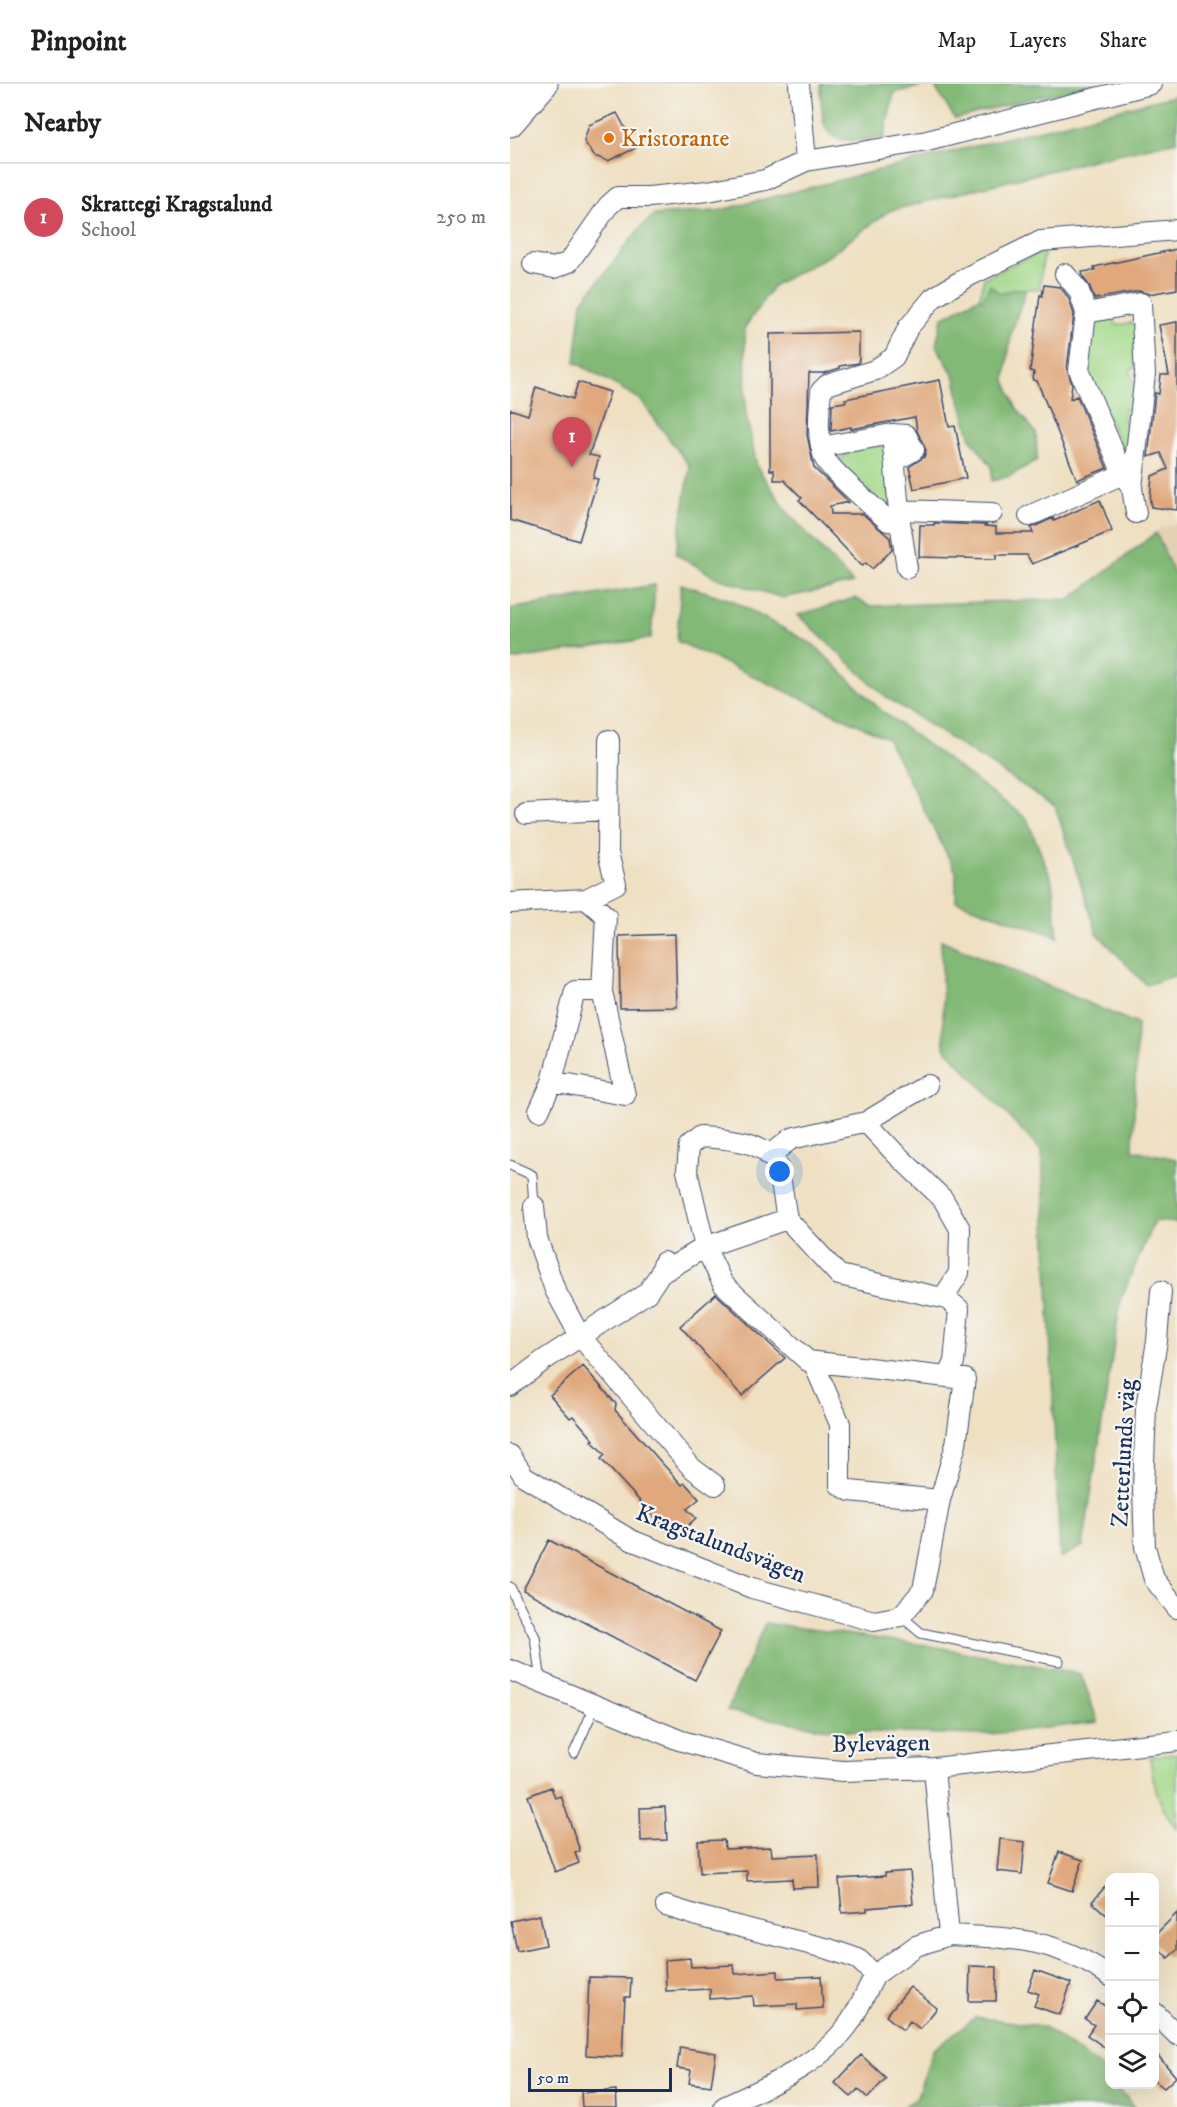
<!DOCTYPE html>
<html lang="en">
<head>
<meta charset="utf-8">
<style>
  :root { --surface:#fff; --page:#f2f2f2; --text:#202124; --muted:#757577; --line:#e0e0e0; --accent:#d1495b }
  body { margin:0; font-family:"IM FELL DW Pica",serif; background:var(--page); color:var(--text) }
  .controls { position:absolute; right:18px; bottom:18px; display:grid; overflow:hidden; border-radius:12px; box-shadow:0 6px 24px #0002 }
  .controls button { width:54px; height:54px; display:grid; place-items:center; padding:0; border:0; border-bottom:2px solid var(--line); background:var(--surface); color:var(--text); font:30px sans-serif }
  .scale { position:absolute; left:18px; bottom:15px; width:144px; box-sizing:border-box; padding-left:6px; border:3px solid #1b2f5e; border-top:0; font-size:16px; line-height:21px; white-space:nowrap; color:#1b2f5e; -webkit-text-stroke:4px #f6f6f2; paint-order:stroke }
  .you { position:absolute; left:270px; top:1088px; width:21px; height:21px; margin:-15px; border:4px solid #fff; border-radius:50%; background:#1a73e8; box-shadow:0 0 0 9px #1a73e833 }
  .badge { display:grid; place-items:center; width:39px; height:39px; border-radius:50%; background:var(--accent); color:#fff; font-size:20px; font-weight:700 }
  .pin { position:absolute; translate:-50% -50px; filter:drop-shadow(0 2px 3px #0008) }
  .pin::after { content:''; position:absolute; top:32px; width:21px; height:18px; background:inherit; clip-path:polygon(0 0,100% 0,50% 100%) }
  .list { margin:0; padding:0; list-style:none }
  h2 { display:flex; justify-content:space-between; align-items:center; height:78px; margin:0; padding:0 24px; font-size:26px }
  h2 small { font-size:20px; font-weight:400; color:var(--muted) }
  .list li { display:grid; grid-template-columns:39px 1fr auto; gap:18px; align-items:center; box-sizing:border-box; height:108px; padding:0 24px; border-top:2px solid var(--line) }
  .list b { display:block; font-size:22px; white-space:nowrap }
  .list p { margin:0; font-size:20px; white-space:nowrap; color:var(--muted) }
  .list em { font-size:20px; font-style:normal; color:var(--muted) }
  .icon { flex:none; width:33px; height:33px; fill:none; stroke:currentColor; stroke-width:2; stroke-linecap:round; stroke-linejoin:round }
  .map { position:relative; flex:none; width:667px; height:2023px; overflow:hidden }
  header { display:flex; align-items:center; gap:36px; box-sizing:border-box; height:84px; padding:0 30px; background:var(--surface); border-bottom:2px solid var(--line) }
  header strong { font-size:28px }
  nav { display:flex; gap:33px; margin-inline-start:auto; font-size:21px }
  main { display:flex }
  aside { flex:1; background:var(--surface) }
  .map>svg:first-child { display:block }
  .built { fill:#e3d1b6 }
  .green { fill:#a3d98a; stroke:#5f8474; stroke-width:1.5 }
  .forest { fill:#82b976; stroke:#4e746a; stroke-width:1.5 }
  .building { fill:#e0a87c }
  .lines { fill:none; stroke-linecap:round; stroke-linejoin:round }
  .lane-casing { stroke:#3b4a6d; stroke-width:11 }
  .street-casing { stroke:#3b4a6d; stroke-width:22 }
  .secondary-casing { stroke:#3b4a6d; stroke-width:29 }
  .lane { stroke:#fff; stroke-width:9 }
  .street { stroke:#fff; stroke-width:20 }
  .secondary { stroke:#fff; stroke-width:27 }
  .food-dot { fill:#e8710a; stroke:#f6f6f2; stroke-width:2 }
  .labels { text-anchor:middle; stroke-width:4.5; stroke-linejoin:round; paint-order:stroke }
  .food-label { font-size:24px; fill:#c56008; stroke:#f6f6f2; text-anchor:start }
  .street-label { font-size:24px; fill:#1b2f5e; stroke:#f6f6f2 }
</style>
</head>
<body>
<header>
<strong>Pinpoint</strong>
<nav><a>Map</a><a>Layers</a><a>Share</a></nav>
</header>
<main>
<aside>
<h2>Nearby<small></small></h2>
<ul class="list">
<li><span class="badge">1</span><div><b>Skrattegi Kragstalund</b><p>School</p></div><em>250 m</em></li>
</ul>
</aside>
<div class="map">
<svg width="667" height="2023" viewBox="0 0 667 2023">
  <rect width="100%" height="100%" fill="#f6f6f2"/>
  <filter id="ink" filterUnits="userSpaceOnUse"><feTurbulence type="fractalNoise" baseFrequency=".0167" numOctaves="2"/><feDisplacementMap in="SourceGraphic" scale="12" xChannelSelector="R" yChannelSelector="G"/><feConvolveMatrix kernelMatrix="1 2 1 2 8 2 1 2 1" color-interpolation-filters="sRGB"/></filter>
  <filter id="wash" filterUnits="userSpaceOnUse"><feTurbulence type="fractalNoise" baseFrequency=".008" numOctaves="4" result="noise"/><feDisplacementMap in="SourceGraphic" scale="24" xChannelSelector="R" yChannelSelector="G"/><feGaussianBlur stdDeviation="1.35" result="paint"/><feColorMatrix in="noise" values="0 0 0 0 0 0 0 0 0 0 0 0 0 0 0 0 0 1.4 0 .05"/><feComposite in="paint" operator="in"/></filter>
  <g filter="url(#wash)">
    <rect width="100%" height="100%" fill="#efe0c2"/>
    <path class="built" d="M 667,439 L 667,491 L 665,491 L 646,449 L 648,445 Z"/>
    <path class="green" d="M 532,167 L 534,169 L 529,205 L 503,205 L 473,217 L 470,213 L 474,194 Z
      M 602,228 L 606,241 L 628,238 L 626,283 L 620,286 C 625,299 626,312 626,326 L 614,325 L 613,337 L 625,338 L 621,385 L 575,283 L 580,232 Z
      M 376,356 L 382,423 L 377,424 L 325,380 L 339,368 L 335,362 Z
      M 667,1669 L 667,1745 C 649,1723 643,1701 640,1673 Z"/>
    <path class="forest" d="M 311,0 L 420,0 L 384,9 L 374,54 C 318,60 311,59 311,0 Z
      M 423,0 L 588,0 L 520,15 L 445,35 Z
      M 667,11 L 667,57 L 590,74 L 379,127 L 318,172 L 264,201 L 235,243 L 236,330 L 247,383 L 278,429 L 343,499 L 273,514 L 207,494 L 166,470 L 180,383 L 130,315 L 65,278 L 72,218 L 130,144 L 144,131 L 207,127 Z
      M 480,201 L 490,210 L 503,205 L 516,205 L 501,250 L 495,296 L 506,323 L 526,349 L 527,376 L 500,392 L 482,397 L 482,383 L 461,355 L 449,313 L 445,293 L 426,261 L 432,234 L 470,213 L 473,216 Z
      M 646,449 L 664,490 L 667,491 L 667,891 L 636,901 L 587,849 L 545,722 L 376,613 L 288,531 L 345,514 L 359,522 L 560,515 Z
      M 171,500 L 221,516 L 304,561 L 371,626 L 517,735 L 542,797 L 548,853 L 446,817 L 446,788 L 377,654 L 167,557 Z
      M 145,501 L 141,554 L 0,576 L 0,525 Z
      M 431,856 L 627,940 L 623,1066 L 667,1075 L 667,1139 L 644,1137 L 611,1215 L 573,1462 L 550,1474 L 532,1068 L 434,963 Z
      M 255,1539 L 416,1561 L 571,1590 L 588,1638 L 471,1651 L 329,1647 L 217,1627 Z
      M 466,1933 L 532,1942 L 593,1985 L 599,1993 L 600,2000 L 606,2001 L 625,2023 L 393,2023 L 406,2015 L 423,1966 Z"/>
    <g id="blocks">
      <path class="building" d="M 107,29 L 126,64 L 98,77 L 84,72 L 74,57 L 79,41 Z
        M 667,165 L 667,205 L 639,210 L 629,207 L 584,215 L 580,203 L 573,193 L 572,188 L 585,186 L 584,183 Z
        M 534,201 L 550,203 L 558,213 L 564,230 L 557,285 L 562,300 L 560,315 L 567,312 L 597,384 L 567,396 L 527,297 L 523,296 L 524,288 L 520,287 L 530,211 L 532,212 Z
        M 667,238 L 667,426 L 641,423 L 641,417 L 640,417 L 642,392 L 658,385 L 651,369 L 638,373 L 645,309 L 649,310 L 651,291 L 659,291 L 649,241 Z
        M 349,248 L 349,279 L 330,282 L 330,284 L 314,289 L 299,289 L 297,351 L 304,384 L 339,418 L 320,422 L 321,430 L 353,430 L 380,454 L 382,466 L 362,485 L 356,479 L 352,482 L 289,416 L 292,414 L 274,396 L 264,396 L 264,386 L 260,386 L 260,250 Z
        M 430,296 L 439,343 L 445,342 L 456,394 L 404,405 L 399,383 L 414,373 L 416,366 L 407,347 L 405,333 L 341,345 L 341,343 L 321,347 L 322,320 L 336,318 L 335,315 Z
        M 68,298 L 100,308 L 79,371 L 89,373 L 83,394 L 88,395 L 69,457 L 0,436 L 0,325 L 18,331 L 26,303 L 63,315 Z
        M 590,416 L 602,447 L 522,480 L 517,471 L 486,471 L 486,475 L 409,473 L 410,441 L 424,441 L 424,439 L 476,441 L 475,442 L 486,443 L 486,449 L 523,449 L 521,444 L 543,434 L 544,437 Z
        M 165,850 L 167,923 L 110,924 L 109,852 Z
        M 206,1210 L 275,1274 L 232,1312 L 170,1242 Z
        M 73,1282 L 106,1320 L 105,1326 L 151,1378 L 172,1401 L 175,1399 L 189,1415 L 177,1425 L 186,1434 L 164,1454 L 91,1375 L 95,1371 L 82,1357 L 84,1356 L 63,1332 L 60,1334 L 40,1311 Z
        M 39,1456 L 211,1547 L 185,1596 L 13,1506 Z
        M 41,1703 L 45,1714 L 51,1712 L 70,1767 L 65,1769 L 69,1779 L 45,1788 L 18,1712 Z
        M 155,1723 L 157,1756 L 131,1757 L 130,1724 Z
        M 490,1755 L 515,1758 L 512,1790 L 487,1787 Z
        M 214,1756 L 215,1765 L 261,1763 L 262,1772 L 308,1770 L 309,1803 L 283,1804 L 282,1795 L 237,1797 L 237,1787 L 190,1789 L 188,1757 Z
        M 549,1768 L 573,1776 L 562,1807 L 538,1799 Z
        M 400,1787 L 403,1820 L 357,1824 L 357,1827 L 332,1829 L 329,1795 L 375,1792 L 375,1789 Z
        M 600,1797 L 600,1834 L 582,1818 Z
        M 667,1829 L 667,1866 L 658,1874 L 645,1860 L 645,1851 Z
        M 30,1831 L 36,1861 L 7,1867 L 1,1837 Z
        M 180,1874 L 181,1883 L 224,1881 L 225,1890 L 268,1887 L 268,1894 L 311,1892 L 313,1924 L 287,1926 L 287,1920 L 244,1922 L 243,1912 L 200,1915 L 200,1905 L 156,1907 L 155,1876 Z
        M 460,1882 L 487,1883 L 486,1917 L 459,1917 Z
        M 525,1886 L 561,1899 L 550,1931 L 524,1922 L 529,1910 L 518,1906 Z
        M 79,1893 L 121,1894 L 120,1913 L 115,1913 L 112,1973 L 76,1971 Z
        M 400,1903 L 427,1924 L 410,1945 L 400,1937 L 393,1946 L 376,1932 Z
        M 587,1917 L 597,1923 L 600,1919 L 600,1967 L 577,1951 L 584,1941 L 575,1935 Z
        M 170,1963 L 206,1969 L 201,2002 L 179,1999 L 181,1986 L 167,1984 Z
        M 645,1968 L 666,1993 L 654,2004 L 645,1997 Z
        M 351,1971 L 376,1994 L 358,2014 L 348,2005 L 341,2013 L 325,1999 Z
        M 106,2006 L 107,2023 L 72,2023 L 71,2009 Z"/>
    </g>
  </g>
  <g filter="url(#ink)">
    <use href="#blocks" fill-opacity="0" stroke="#3b4a6d" stroke-width="1.5"/>
    <g class="lines">
      <defs>
        <path id="lane" d="M 0,1081 L 22,1091 L 24,1122
          M 0,1503 L 25,1553 L 31,1598
          M 391,1532 L 411,1549 L 549,1577
          M 64,1669 L 85,1622"/>
        <path id="street" d="M 289,0 L 296,77
          M 23,180 L 44,184 L 59,178 L 98,122 L 108,113 L 139,113 L 198,107 L 255,96 L 296,77 L 417,57 L 641,0
          M 555,190 L 569,207 L 576,229 L 631,219 L 635,290 L 622,404
          M 576,229 L 569,286 L 613,390 L 622,404 L 626,429
          M 382,350 L 396,351 L 404,366 L 385,377
          M 311,363 L 382,350 L 390,438 L 397,484
          M 390,426 L 482,429
          M 519,432 L 613,390
          M 390,438 L 378,437 C 366,425 321,387 315,375 C 306,354 309,329 311,307 L 317,301 L 365,286 L 384,273 L 398,244 L 423,214 L 459,192 L 531,157 L 667,146
          M 16,730 L 98,726
          M 76,815 L 96,832 L 92,907 L 115,1011 L 42,998 L 65,907 L 92,907
          M 0,819 L 76,815 L 106,800 L 98,769 L 99,656
          M 29,1027 L 42,998
          M 356,1038 L 417,1001
          M 259,1072 L 281,1055 L 356,1038 L 384,1068 L 433,1115 L 450,1145 L 449,1189 L 433,1214
          M 24,1122 L 27,1154 L 45,1206 L 70,1252 L 182,1384 L 205,1401
          M 150,1190 L 195,1163 L 177,1087 L 179,1062 L 190,1053 C 215,1055 253,1055 267,1080 C 270,1087 275,1125 277,1135 L 195,1163 L 213,1200 L 298,1277 L 437,1293 L 444,1278 L 449,1225 L 437,1215 L 329,1191 L 277,1135
          M 651,1207 L 647,1257 L 636,1323 L 633,1406 L 635,1463 L 644,1495 L 667,1524
          M 0,1302 L 34,1276 L 137,1209 L 150,1190 L 154,1178
          M 0,1371 L 14,1392 L 121,1456 L 242,1504 L 364,1537 L 391,1532 L 413,1506 L 430,1416 L 340,1407 L 330,1401 L 330,1340 L 303,1278
          M 430,1416 L 446,1360 L 455,1295 L 437,1293
          M 0,1586 L 169,1656 L 247,1679 L 333,1687 L 424,1684 L 667,1657
          M 156,1822 L 191,1833 L 319,1865 L 348,1875 L 365,1891 L 406,1862 L 439,1851 L 424,1684
          M 439,1851 C 505,1854 543,1854 600,1892
          M 644,1928 L 667,1951
          M 214,2023 C 260,2001 311,1981 341,1937 C 350,1922 357,1906 365,1891"/>
        <path id="secondary" d="M 0,15 L 5,0
          M 0,39 L 34,0"/>
      </defs>
      <use href="#lane" class="lane-casing"/>
      <use href="#street" class="street-casing"/>
      <use href="#secondary" class="secondary-casing"/>
      <use href="#lane" class="lane"/>
      <use href="#street" class="street"/>
      <use href="#secondary" class="secondary"/>
    </g>
  </g>
  <circle class="food-dot" cx="99" cy="54" r="6"/>
  <g class="labels">
    <g class="food-label">
      <text x="111" y="62">Kristorante</text>
    </g>
    <g class="street-label">
      <text transform="translate(613 1369) rotate(-87)" y="8">Zetterlunds väg</text>
      <text transform="translate(211 1459) rotate(21)" y="8">Kragstalundsvägen</text>
      <text transform="translate(371 1659) rotate(-1)" y="8">Bylevägen</text>
    </g>
  </g>
</svg>
<div class="controls">
<button>+</button>
<button>−</button>
<button><svg class="icon" aria-label="locate" viewBox="0 0 24 24"><circle cx="12" cy="12" r="6"/><path d="M12 2v4M12 18v4M2 12h4M18 12h4"/></svg></button>
<button><svg class="icon" aria-label="layers" viewBox="0 0 24 24"><path d="M12 4l9 5-9 5-9-5zM3 14l9 5 9-5"/></svg></button>
</div>
<div class="scale">50 m</div>
<div class="you"></div>
<div class="pin badge" style="left:62px;top:383px">1</div>
</div>
</main>
</body>
</html>
